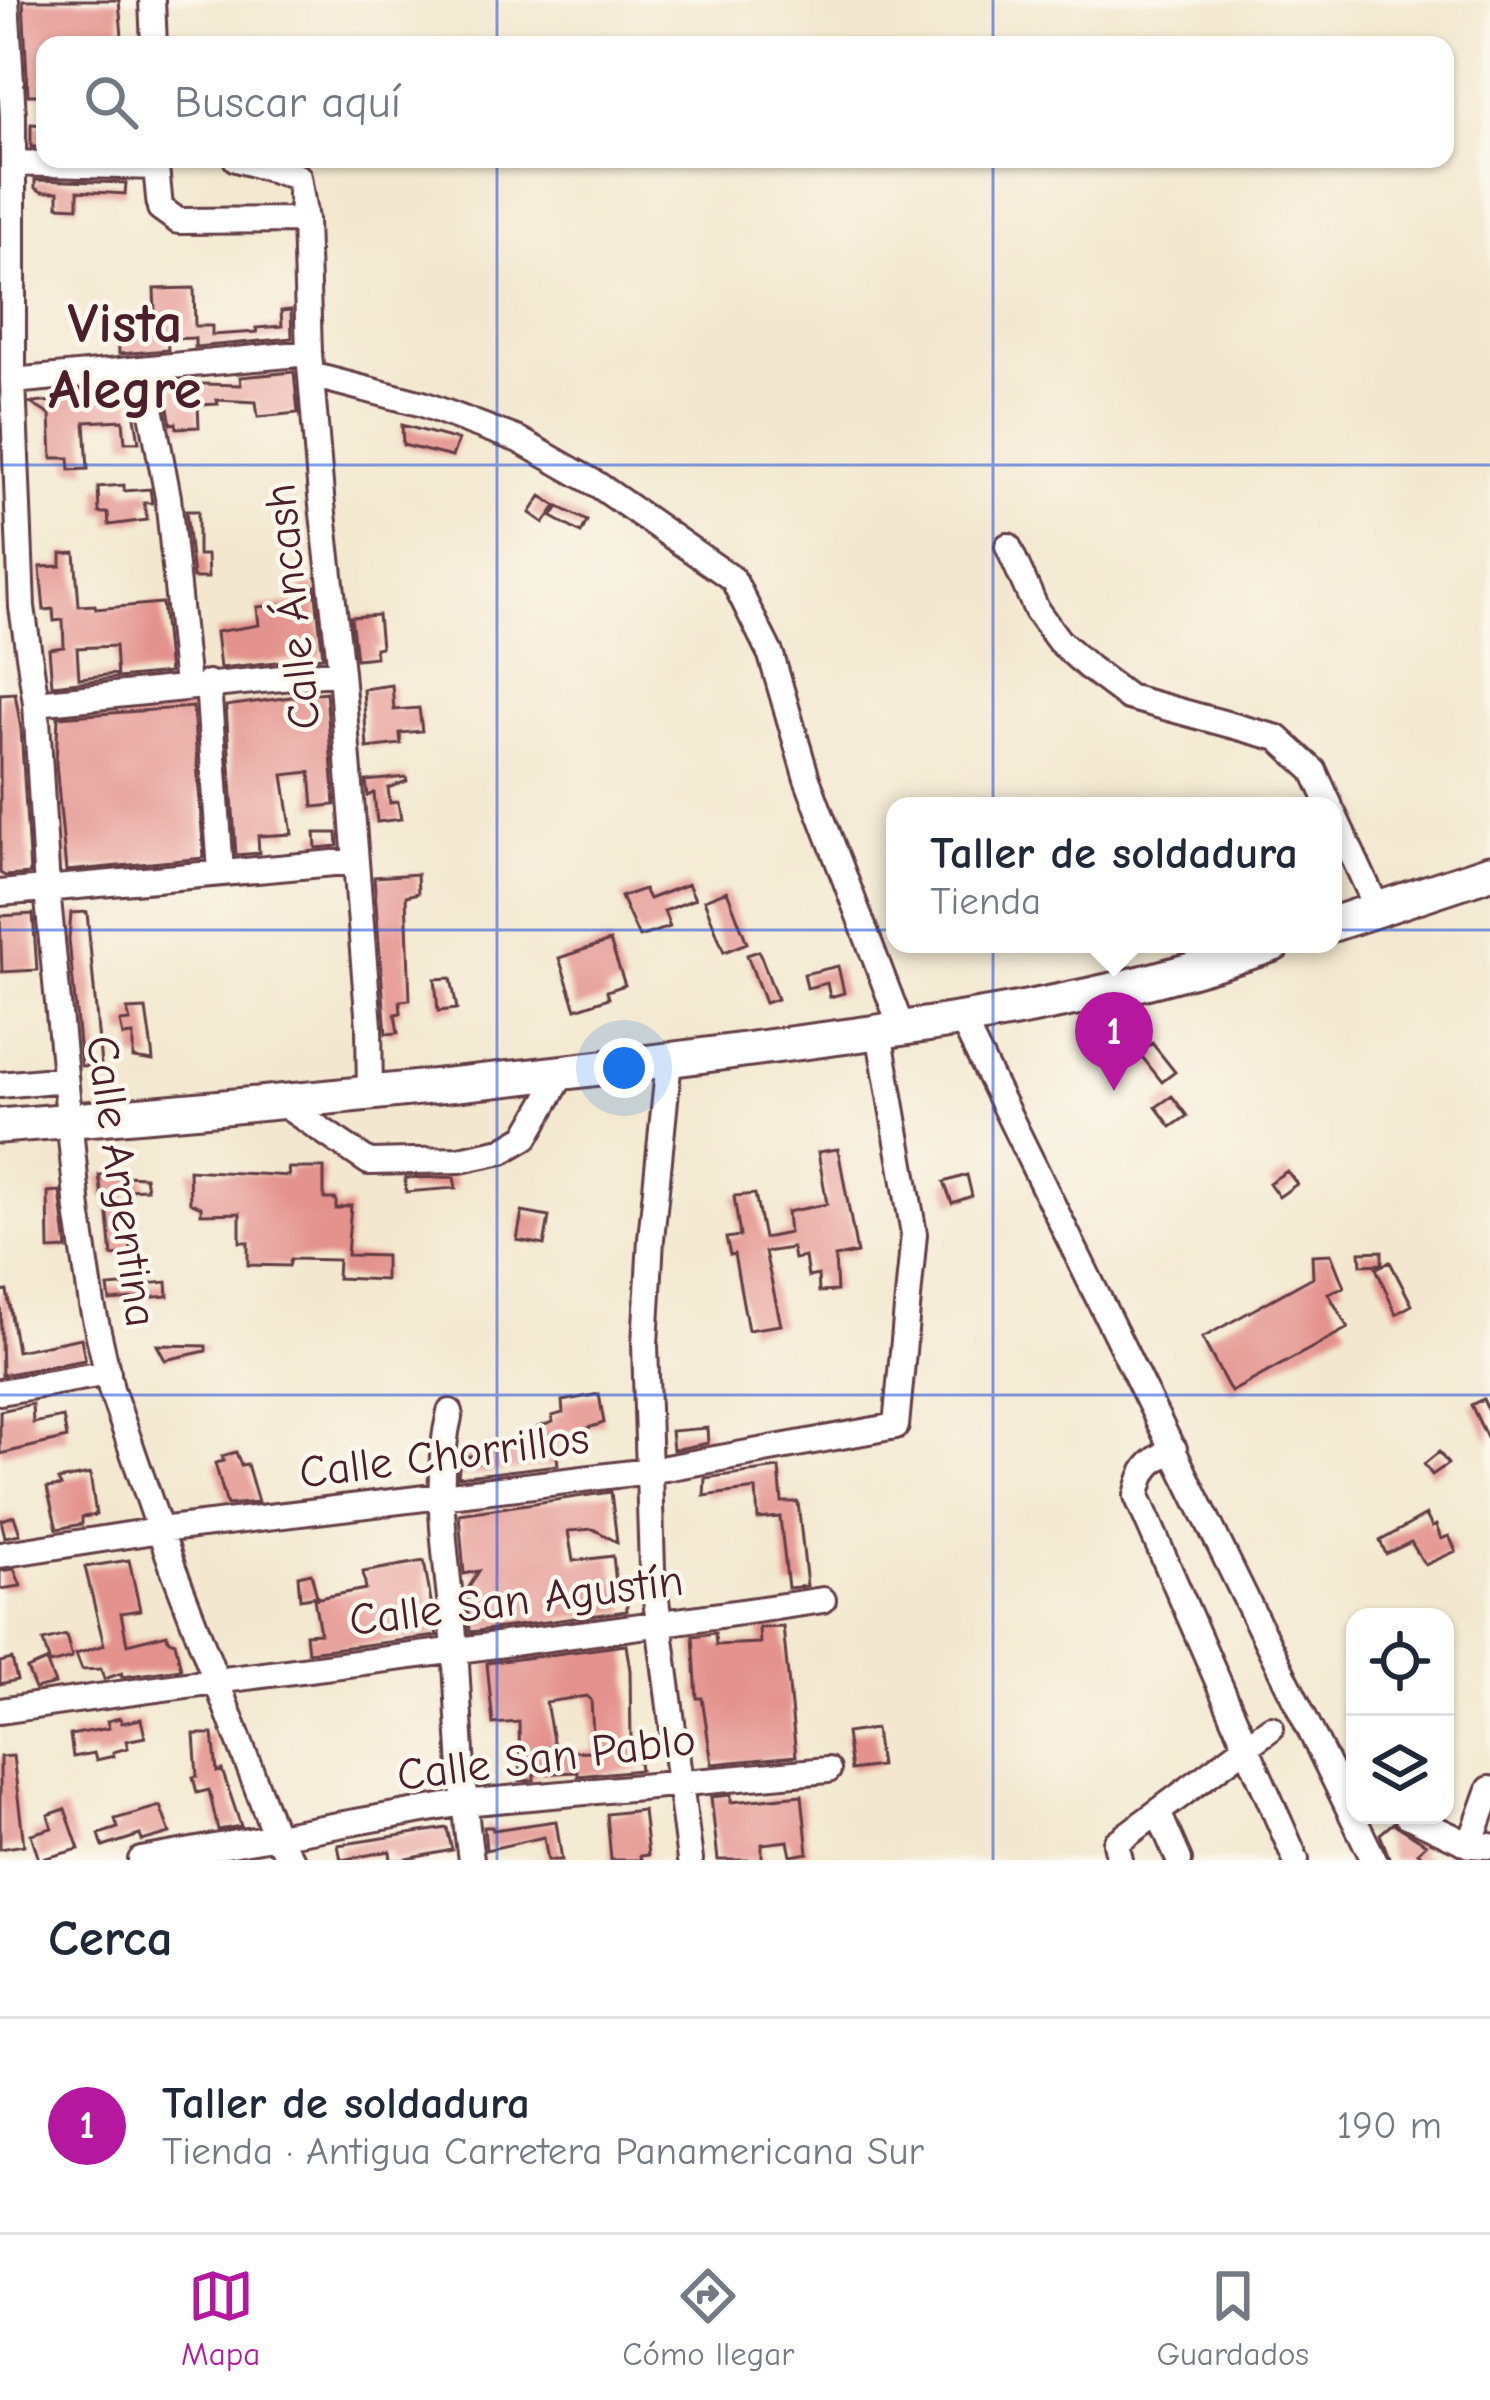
<!DOCTYPE html>
<html lang="es">
<head>
<meta charset="utf-8">
<style>
  :root { --surface:#fff; --page:#f6f6f7; --text:#1f2937; --muted:#747a83; --line:#e0e1e3; --accent:#b5179e }
  body { margin:0; font-family:"Comic Neue",sans-serif; background:var(--page); color:var(--text) }
  .controls { position:absolute; right:36px; bottom:36px; display:grid; overflow:hidden; border-radius:24px; box-shadow:0 3px 9px #0004 }
  .controls button { width:108px; height:108px; display:grid; place-items:center; padding:0; border:0; border-bottom:3px solid var(--line); background:var(--surface); color:var(--text); font:60px sans-serif }
  .you { position:absolute; left:624px; top:1068px; width:42px; height:42px; margin:-30px; border:9px solid #fff; border-radius:50%; background:#1a73e8; box-shadow:0 0 0 18px #1a73e833 }
  .badge { display:grid; place-items:center; width:78px; height:78px; border-radius:50%; background:var(--accent); color:#fff; font-size:39px; font-weight:700 }
  .pin { position:absolute; translate:-50% -99px; filter:drop-shadow(0 3px 6px #0008) }
  .pin::after { content:''; position:absolute; top:63px; width:42px; height:36px; background:inherit; clip-path:polygon(0 0,100% 0,50% 100%) }
  .popup { position:absolute; left:886px; top:797px; width:456px; height:156px; box-sizing:border-box; display:grid; place-content:center; border-radius:24px; background:var(--surface); filter:drop-shadow(0 3px 9px #0005); font-size:39px; white-space:nowrap; color:var(--muted) }
  .popup b { font-size:45px; color:var(--text) }
  .popup::after { content:''; position:absolute; left:50%; top:100%; margin-left:-24px; border:24px solid transparent; border-top-color:var(--surface) }
  .list { margin:0; padding:0; list-style:none }
  h2 { display:flex; justify-content:space-between; align-items:center; height:156px; margin:0; padding:0 48px; font-size:51px }
  h2 small { font-size:39px; font-weight:400; color:var(--muted) }
  .list li { display:grid; grid-template-columns:78px 1fr auto; gap:36px; align-items:center; box-sizing:border-box; height:216px; padding:0 48px; border-top:3px solid var(--line) }
  .list b { display:block; font-size:45px; white-space:nowrap }
  .list p { margin:0; font-size:39px; white-space:nowrap; color:var(--muted) }
  .list em { font-size:39px; font-style:normal; color:var(--muted) }
  .icon { flex:none; width:66px; height:66px; fill:none; stroke:currentColor; stroke-width:2; stroke-linecap:round; stroke-linejoin:round }
  .map { position:relative; flex:none; width:1490px; height:1860px; overflow:hidden }
  .search { position:absolute; background:var(--surface); box-shadow:0 3px 9px #0004; left:36px; right:36px; top:36px; height:132px; display:flex; align-items:center; gap:30px; box-sizing:border-box; padding:0 42px; border-radius:24px; color:var(--muted); font-size:45px }
  .sheet { height:372px; background:var(--surface) }
  nav { display:flex; justify-content:space-around; align-items:center; box-sizing:border-box; height:168px; border-top:3px solid var(--line); background:var(--surface); font-size:33px; color:var(--muted) }
  nav a { display:grid; justify-items:center; gap:6px }
  nav .on { color:var(--accent) }
  .map>svg:first-child { display:block }
  .building { fill:#e4928d; fill-rule:evenodd }
  .lines { fill:none; stroke-linecap:round; stroke-linejoin:round }
  .minor-casing { stroke:#633d44; stroke-width:30 }
  .highway-casing { stroke:#633d44; stroke-width:39 }
  .minor { stroke:#fff; stroke-width:24 }
  .highway { stroke:#fff; stroke-width:33 }
  .grid { fill:none; stroke:#1d4ed8; stroke-width:3; stroke-opacity:0.55 }
  .labels { text-anchor:middle; stroke-width:9; stroke-linejoin:round; paint-order:stroke }
  .street-label { font-size:45px; fill:#4a1f2b; stroke:#fbf7ec }
  .district-label { font-size:57px; font-weight:bold; fill:#4a1f2b; stroke:#fbf7ec }
</style>
</head>
<body>
<div class="map">
<svg width="1490" height="1860" viewBox="0 0 1490 1860">
  <rect width="100%" height="100%" fill="#fbf7ec"/>
  <filter id="ink" filterUnits="userSpaceOnUse"><feTurbulence type="fractalNoise" baseFrequency=".00833" numOctaves="2"/><feDisplacementMap in="SourceGraphic" scale="24" xChannelSelector="R" yChannelSelector="G"/><feConvolveMatrix kernelMatrix="1 2 1 2 8 2 1 2 1" color-interpolation-filters="sRGB"/></filter>
  <filter id="wash" filterUnits="userSpaceOnUse"><feTurbulence type="fractalNoise" baseFrequency=".004" numOctaves="4" result="noise"/><feDisplacementMap in="SourceGraphic" scale="48" xChannelSelector="R" yChannelSelector="G"/><feGaussianBlur stdDeviation="2.7" result="paint"/><feColorMatrix in="noise" values="0 0 0 0 0 0 0 0 0 0 0 0 0 0 0 0 0 1.4 0 .05"/><feComposite in="paint" operator="in"/></filter>
  <g filter="url(#wash)">
    <rect width="100%" height="100%" fill="#f3e8cf"/>
    <g id="blocks">
      <path class="building" d="M 23,0 L 119,0 L 122,37 L 112,37 L 112,45 L 45,45 L 45,90 L 40,95 L 28,95 Z
        M 31,124 L 45,125 L 45,147 L 31,147 Z
        M 35,180 L 126,183 L 125,194 L 78,191 L 78,207 L 58,206 L 58,192 L 42,192 L 35,188 Z
        M 194,288 L 195,326 L 212,326 L 212,335 L 257,332 L 256,328 L 282,326 L 281,311 L 291,310 L 292,338 L 195,347 L 195,338 L 167,339 L 168,350 L 119,354 L 118,322 L 129,321 L 131,338 L 156,333 L 154,289 Z
        M 294,372 L 298,413 L 258,417 L 256,402 L 217,400 L 218,404 L 198,405 L 199,427 L 177,428 L 176,423 L 171,424 L 163,383 L 241,385 L 240,377 Z
        M 130,386 L 139,442 L 125,442 L 123,420 L 85,422 L 88,469 L 70,470 L 69,458 L 52,458 L 50,415 L 30,403 L 58,401 L 58,393 Z
        M 402,425 L 458,440 L 452,457 L 403,445 Z
        M 124,485 L 124,491 L 150,489 L 152,503 L 144,503 L 147,520 L 109,525 L 108,513 L 99,513 L 98,487 Z
        M 541,496 L 556,506 L 544,523 L 530,513 Z
        M 559,507 L 587,521 L 581,533 L 552,517 Z
        M 186,511 L 198,511 L 198,555 L 207,555 L 208,578 L 193,578 Z
        M 75,553 L 79,606 L 95,605 L 96,609 L 162,603 L 169,673 L 117,678 L 115,646 L 77,648 L 79,678 L 116,674 L 116,678 L 52,685 L 49,649 L 64,647 L 63,620 L 54,621 L 53,609 L 44,610 L 40,567 L 61,566 L 61,554 Z
        M 315,586 L 323,657 L 220,668 L 216,632 L 259,625 L 257,607 L 303,603 L 302,587 Z
        M 378,615 L 381,647 L 375,648 L 376,657 L 356,659 L 351,617 Z
        M 392,685 L 394,710 L 419,708 L 422,731 L 400,733 L 401,744 L 367,748 L 363,689 Z
        M 326,692 L 335,805 L 313,807 L 310,772 L 283,775 L 292,834 L 258,836 L 259,853 L 236,855 L 226,706 Z
        M 15,693 L 21,729 L 30,874 L 5,876 L 0,873 L 0,694 Z
        M 193,707 L 204,858 L 66,871 L 56,763 L 58,717 Z
        M 406,777 L 407,781 L 388,788 L 390,803 L 398,802 L 401,819 L 377,822 L 374,793 L 368,796 L 366,781 Z
        M 315,833 L 337,833 L 338,846 L 316,848 Z
        M 417,874 L 418,893 L 406,896 L 410,1000 L 400,1001 L 401,1013 L 395,1014 L 398,1033 L 386,1034 L 374,877 Z
        M 688,884 L 695,899 L 664,911 L 670,927 L 639,937 L 621,897 L 644,889 L 649,899 Z
        M 727,891 L 747,943 L 724,952 L 704,900 Z
        M 87,912 L 101,1065 L 81,1066 L 69,939 L 71,913 Z
        M 33,914 L 37,970 L 2,972 L 0,916 Z
        M 610,941 L 625,985 L 607,991 L 609,998 L 576,1009 L 559,958 Z
        M 759,951 L 777,999 L 765,1003 L 747,955 Z
        M 838,966 L 844,993 L 830,997 L 827,983 L 807,988 L 804,974 Z
        M 451,978 L 457,1009 L 438,1011 L 435,979 Z
        M 146,1009 L 152,1051 L 153,1061 L 133,1058 L 133,1035 L 123,1036 L 120,1022 L 130,1021 L 127,1010 Z
        M 1152,1043 L 1175,1072 L 1162,1082 L 1139,1053 Z
        M 1172,1096 L 1187,1116 L 1171,1127 L 1156,1107 Z
        M 838,1149 L 857,1253 L 835,1257 L 837,1291 L 819,1292 L 818,1275 L 808,1277 L 805,1257 L 794,1259 L 792,1248 L 765,1252 L 781,1325 L 748,1330 L 734,1254 L 730,1255 L 726,1238 L 740,1236 L 734,1196 L 755,1194 L 764,1238 L 789,1233 L 787,1212 L 827,1204 L 818,1152 Z
        M 288,1168 L 324,1168 L 324,1199 L 336,1199 L 336,1209 L 351,1205 L 347,1255 L 385,1256 L 385,1280 L 337,1278 L 338,1260 L 291,1259 L 289,1266 L 248,1265 L 248,1242 L 240,1242 L 240,1213 L 201,1214 L 201,1207 L 190,1202 L 189,1170 L 289,1176 Z
        M 1287,1171 L 1297,1184 L 1279,1197 L 1269,1183 Z
        M 99,1175 L 145,1177 L 147,1189 L 126,1190 L 131,1254 L 112,1256 L 106,1195 L 102,1197 Z
        M 967,1175 L 972,1196 L 952,1203 L 944,1182 Z
        M 454,1177 L 456,1188 L 406,1192 L 405,1178 Z
        M 60,1191 L 67,1249 L 49,1250 L 48,1192 Z
        M 522,1212 L 549,1217 L 544,1245 L 517,1240 Z
        M 1382,1251 L 1382,1264 L 1361,1265 L 1360,1252 Z
        M 1331,1254 L 1344,1287 L 1328,1293 L 1348,1328 L 1231,1392 L 1202,1338 L 1313,1277 L 1312,1255 Z
        M 1390,1262 L 1412,1305 L 1396,1314 L 1376,1268 Z
        M 167,1282 L 168,1296 L 110,1301 L 108,1287 Z
        M 7,1291 L 17,1351 L 81,1338 L 85,1360 L 2,1375 L 0,1292 Z
        M 157,1345 L 206,1346 L 206,1351 L 165,1360 Z
        M 599,1394 L 604,1423 L 555,1438 L 558,1465 L 458,1477 L 460,1458 L 480,1454 L 479,1448 L 492,1445 L 493,1450 L 540,1436 L 538,1427 L 553,1422 L 552,1416 L 563,1413 L 562,1401 Z
        M 1483,1399 L 1490,1414 L 1490,1444 L 1471,1405 Z
        M 32,1404 L 33,1423 L 63,1417 L 67,1438 L 0,1454 L 0,1411 Z
        M 707,1428 L 708,1443 L 673,1450 L 671,1431 Z
        M 236,1452 L 241,1465 L 247,1464 L 258,1502 L 227,1505 L 215,1463 L 224,1461 L 222,1456 Z
        M 1439,1452 L 1448,1464 L 1432,1475 L 1424,1464 Z
        M 779,1468 L 782,1502 L 798,1502 L 807,1586 L 788,1588 L 780,1517 L 758,1519 L 756,1489 L 704,1496 L 705,1478 Z
        M 90,1474 L 96,1515 L 82,1517 L 82,1524 L 57,1529 L 47,1488 L 61,1486 L 58,1480 Z
        M 611,1492 L 617,1542 L 593,1529 L 568,1531 L 573,1561 L 613,1556 L 616,1584 L 626,1583 L 627,1611 L 470,1632 L 466,1592 L 479,1571 L 464,1574 L 459,1514 Z
        M 1426,1515 L 1432,1527 L 1436,1525 L 1441,1539 L 1449,1536 L 1456,1551 L 1425,1565 L 1411,1542 L 1386,1554 L 1380,1541 Z
        M 14,1516 L 20,1534 L 5,1537 L 1,1520 Z
        M 129,1560 L 140,1610 L 121,1613 L 127,1644 L 167,1634 L 168,1640 L 175,1642 L 181,1669 L 122,1677 L 122,1673 L 104,1679 L 101,1669 L 82,1670 L 76,1654 L 104,1645 L 85,1567 Z
        M 424,1561 L 437,1636 L 308,1652 L 306,1634 L 320,1633 L 314,1599 L 366,1589 L 363,1572 Z
        M 14,1569 L 21,1586 L 0,1589 L 0,1571 Z
        M 311,1573 L 317,1596 L 300,1599 L 298,1576 Z
        M 783,1627 L 796,1756 L 712,1764 L 702,1698 L 697,1698 L 693,1636 L 715,1633 L 716,1645 L 760,1643 L 759,1628 Z
        M 66,1635 L 72,1658 L 50,1664 L 43,1641 Z
        M 626,1645 L 630,1670 L 631,1741 L 636,1740 L 640,1770 L 578,1776 L 578,1772 L 534,1774 L 534,1780 L 520,1781 L 519,1722 L 493,1724 L 487,1663 ZM 587,1696 L 591,1700 L 594,1751 L 555,1752 L 546,1702 Z
        M 12,1659 L 17,1680 L 0,1684 L 0,1662 Z
        M 46,1661 L 55,1684 L 35,1689 L 27,1669 Z
        M 120,1718 L 122,1723 L 141,1719 L 145,1737 L 126,1741 L 128,1748 L 113,1752 L 114,1756 L 96,1760 L 94,1753 L 73,1757 L 70,1735 L 109,1728 L 107,1721 Z
        M 875,1729 L 880,1766 L 851,1770 L 846,1733 Z
        M 194,1734 L 213,1734 L 217,1772 L 222,1770 L 241,1826 L 218,1830 L 209,1790 L 197,1793 L 193,1777 L 197,1776 Z
        M 13,1756 L 24,1845 L 0,1849 L 0,1757 Z
        M 731,1795 L 731,1802 L 802,1795 L 808,1853 L 791,1856 L 788,1841 L 762,1844 L 762,1860 L 718,1860 L 711,1797 Z
        M 160,1806 L 170,1833 L 142,1841 L 140,1835 L 103,1847 L 99,1834 L 118,1828 L 115,1819 Z
        M 65,1809 L 79,1849 L 39,1860 L 31,1834 L 52,1828 L 48,1815 Z
        M 643,1810 L 648,1855 L 640,1856 L 641,1860 L 611,1860 L 607,1814 Z
        M 556,1821 L 562,1860 L 548,1860 L 544,1837 L 486,1850 L 484,1827 L 492,1827 L 493,1830 Z
        M 1393,1823 L 1426,1844 L 1418,1852 L 1426,1860 L 1390,1860 L 1380,1834 Z
        M 447,1828 L 452,1850 L 402,1860 L 391,1860 L 390,1851 L 341,1860 L 338,1845 Z"/>
    </g>
  </g>
  <g filter="url(#ink)">
    <use href="#blocks" fill-opacity="0" stroke="#633d44" stroke-width="3"/>
    <g class="lines">
      <defs>
        <path id="minor" d="M 6,0 L 13,116 L 13,381 L 22,607 L 36,703 L 47,889 L 78,1210 L 92,1305 L 111,1389 L 173,1568 L 276,1837 L 292,1860
          M 152,0 L 154,45
          M 236,159 L 298,177 L 305,220 L 309,353 L 321,496 L 341,672 L 369,1026 L 370,1093
          M 13,163 L 156,167 L 156,159
          M 156,167 L 160,208 L 178,221 L 305,220
          M 144,371 L 168,497 L 187,686
          M 311,375 L 423,404 L 519,440 L 598,485 L 733,579 L 771,655 L 807,779 L 902,1029
          M 13,381 L 309,353
          M 1008,546 L 1037,611 L 1059,641 L 1088,667 L 1128,697 L 1278,738 L 1314,771 L 1330,806
          M 208,683 L 221,872
          M 36,703 L 341,672
          M 1333,813 L 1377,908
          M 0,893 L 356,861
          M 962,1020 L 1374,1860
          M 669,1060 L 651,1239 L 645,1344 L 652,1569 L 690,1860
          M 0,1085 L 65,1079
          M 280,1102 L 369,1162 L 460,1160 L 502,1151 L 526,1137 L 564,1071
          M 0,1392 L 108,1373
          M 450,1412 C 431,1491 449,1569 455,1649 C 460,1720 461,1790 471,1860
          M 1174,1449 C 1149,1461 1142,1469 1137,1496 L 1296,1860
          M 0,1555 L 160,1530 L 649,1471 L 896,1426 L 914,1234 L 879,1032
          M 0,1711 C 274,1670 549,1642 823,1600
          M 1158,1812 L 1179,1860
          M 1407,1815 L 1470,1845 L 1490,1846
          M 1470,1845 L 1490,1789
          M 141,1860 L 463,1803 L 828,1770
          M 1120,1860 L 1116,1843 L 1271,1728"/>
        <path id="highway" d="M 1333,924 L 1490,872
          M 0,1126 C 253,1106 507,1082 759,1048 C 933,1025 1108,1002 1274,944"/>
      </defs>
      <use href="#minor" class="minor-casing"/>
      <use href="#highway" class="highway-casing"/>
      <use href="#minor" class="minor"/>
      <use href="#highway" class="highway"/>
    </g>
  </g>
  <path class="grid" d="M 497,0 L 497,45M 993,0 L 993,45M 497,159 L 497,1860M 993,159 L 993,1860M 0,465 L 1490,465M 0,930 L 1490,930M 0,1395 L 1490,1395"/>
  <g class="labels">
    <g class="street-label">
      <text transform="translate(291 607) rotate(-96)" y="16">Calle Áncash</text>
      <text transform="translate(123 1181) rotate(82)" y="16">Calle Argentina</text>
      <text transform="translate(444 1454) rotate(-7)" y="16">Calle Chorrillos</text>
      <text transform="translate(516 1599) rotate(-7)" y="16">Calle San Agustín</text>
      <text transform="translate(546 1756) rotate(-7)" y="16">Calle San Pablo</text>
    </g>
    <g class="district-label">
      <text x="125" y="342">Vista<tspan x="125" dy="66">Alegre</tspan></text>
    </g>
  </g>
</svg>
<div class="controls">
<button><svg class="icon" aria-label="locate" viewBox="0 0 24 24"><circle cx="12" cy="12" r="6"/><path d="M12 2v4M12 18v4M2 12h4M18 12h4"/></svg></button>
<button><svg class="icon" aria-label="layers" viewBox="0 0 24 24"><path d="M12 4l9 5-9 5-9-5zM3 14l9 5 9-5"/></svg></button>
</div>
<div class="you"></div>
<div class="pin badge" style="left:1114px;top:1091px">1</div>
<div class="popup"><b>Taller de soldadura</b>Tienda</div>
<div class="search"><svg class="icon" aria-label="search" viewBox="0 0 24 24"><circle cx="10" cy="10" r="6"/><path d="M15 15l6 6"/></svg>Buscar aquí</div>
</div>
<section class="sheet">
<h2>Cerca<small></small></h2>
<ul class="list">
<li><span class="badge">1</span><div><b>Taller de soldadura</b><p>Tienda · Antigua Carretera Panamericana Sur</p></div><em>190 m</em></li>
</ul>
</section>
<nav>
<a class="on"><svg class="icon" aria-label="map" viewBox="0 0 24 24"><path d="M3 6l6-2 6 2 6-2v14l-6 2-6-2-6 2zM9 4v14M15 6v14"/></svg>Mapa</a>
<a><svg class="icon" aria-label="directions" viewBox="0 0 24 24"><path d="M12 3l9 9-9 9-9-9zM9 14v-3h6M13 9l2 2-2 2"/></svg>Cómo llegar</a>
<a><svg class="icon" aria-label="saved" viewBox="0 0 24 24"><path d="M7 4h10v16l-5-4-5 4z"/></svg>Guardados</a>
</nav>
</body>
</html>
